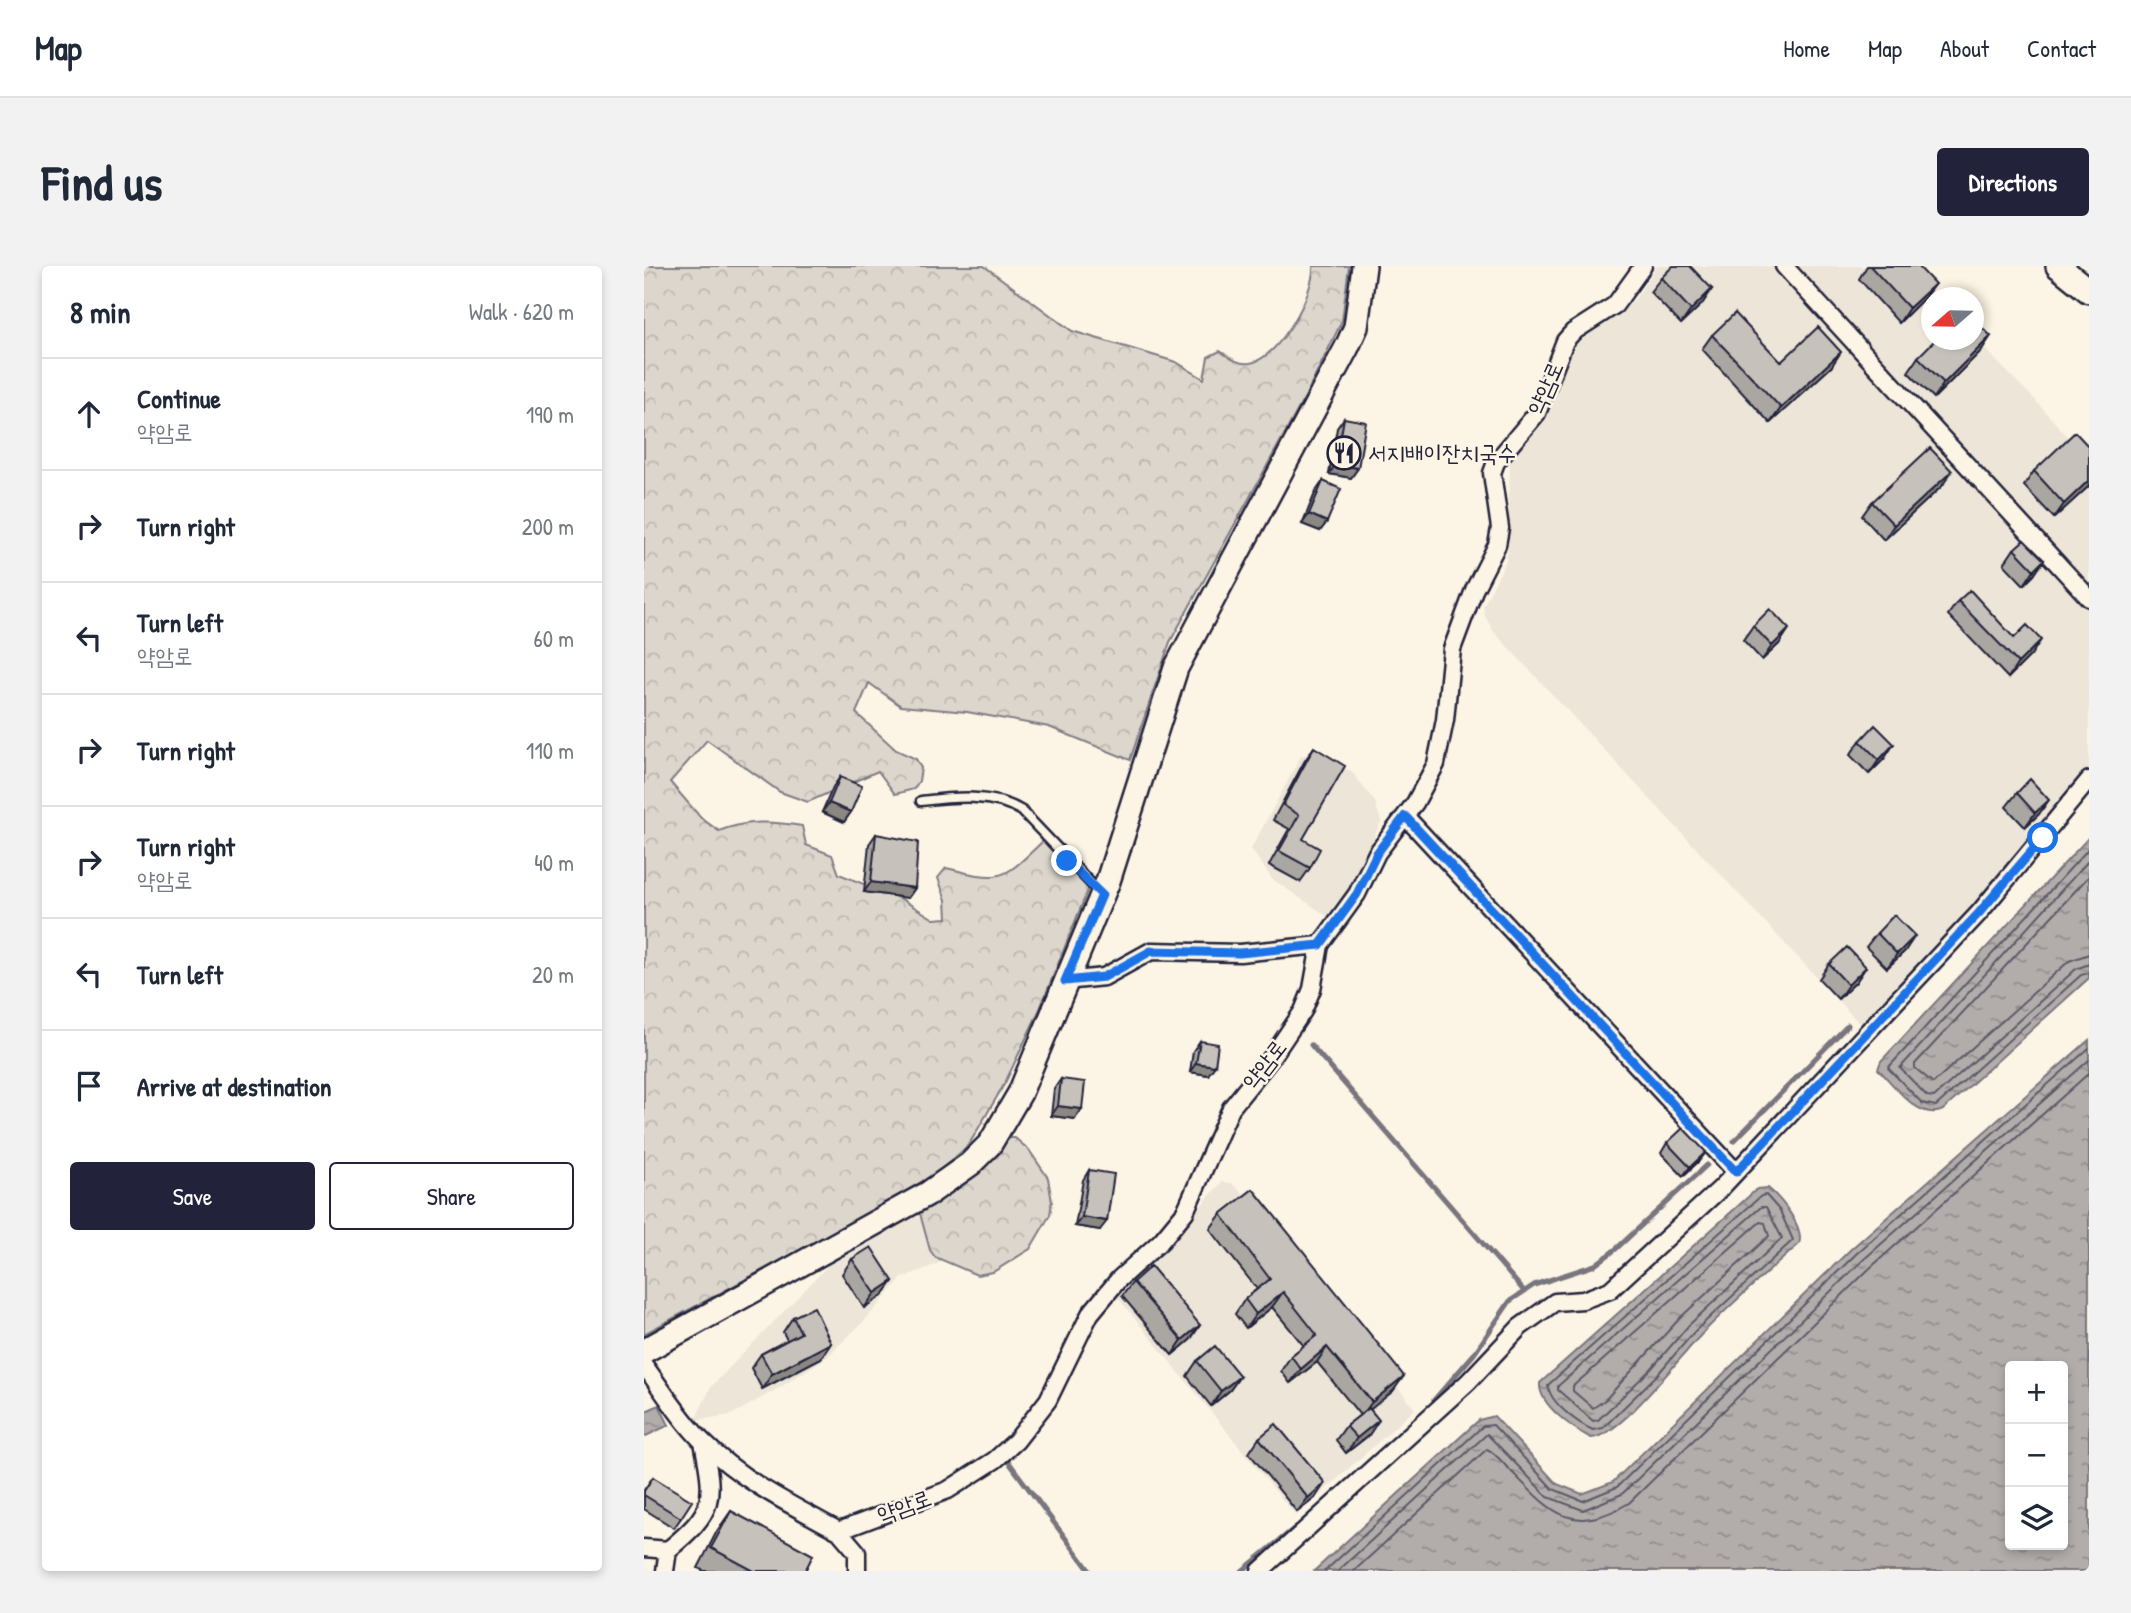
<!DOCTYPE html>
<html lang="en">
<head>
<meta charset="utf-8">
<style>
  :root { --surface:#fff; --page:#f2f2f3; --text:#1f2937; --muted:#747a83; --line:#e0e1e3; --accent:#22223b }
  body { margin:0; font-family:"Patrick Hand","Poor Story",sans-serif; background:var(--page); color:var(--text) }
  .controls { position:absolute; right:21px; bottom:21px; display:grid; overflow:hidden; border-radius:7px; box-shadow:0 4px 10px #0003 }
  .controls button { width:63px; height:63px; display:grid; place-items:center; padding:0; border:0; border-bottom:2px solid var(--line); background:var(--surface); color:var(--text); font:35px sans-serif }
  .compass { position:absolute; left:1277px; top:21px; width:63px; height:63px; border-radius:50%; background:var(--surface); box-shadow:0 4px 10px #0003; rotate:250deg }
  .stop { position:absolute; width:21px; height:21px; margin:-16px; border:5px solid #1a73e8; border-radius:50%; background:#fff }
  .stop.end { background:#1a73e8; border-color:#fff; box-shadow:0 2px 7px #0008 }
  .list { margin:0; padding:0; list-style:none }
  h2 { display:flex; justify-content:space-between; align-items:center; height:91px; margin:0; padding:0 28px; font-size:30px }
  h2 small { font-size:23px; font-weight:400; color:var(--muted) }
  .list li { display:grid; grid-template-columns:46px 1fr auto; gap:21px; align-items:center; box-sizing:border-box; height:112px; padding:0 28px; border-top:2px solid var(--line) }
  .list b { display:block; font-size:26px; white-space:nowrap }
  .list p { margin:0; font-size:23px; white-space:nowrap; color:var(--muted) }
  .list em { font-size:23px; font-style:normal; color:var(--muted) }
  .actions { display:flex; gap:14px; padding:21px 28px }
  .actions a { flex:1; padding:16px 0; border:2px solid var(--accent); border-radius:7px; text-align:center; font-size:24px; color:var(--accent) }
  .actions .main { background:var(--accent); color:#fff }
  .icon { flex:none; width:38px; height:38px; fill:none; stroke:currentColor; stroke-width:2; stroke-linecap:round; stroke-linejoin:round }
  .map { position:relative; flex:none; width:1445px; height:1305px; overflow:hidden; border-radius:7px }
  header { display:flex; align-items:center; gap:42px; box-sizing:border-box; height:98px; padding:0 35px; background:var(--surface); border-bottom:2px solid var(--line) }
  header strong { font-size:33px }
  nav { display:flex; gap:38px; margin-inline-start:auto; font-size:24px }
  .intro { display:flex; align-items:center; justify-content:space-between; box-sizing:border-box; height:168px; padding:0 42px }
  h1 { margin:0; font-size:49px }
  .button { padding:18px 32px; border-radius:7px; background:var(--accent); color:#fff; font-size:24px; font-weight:700 }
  main { display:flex; gap:42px; padding:0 42px }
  aside { flex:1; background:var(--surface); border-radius:7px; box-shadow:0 4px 10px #0003 }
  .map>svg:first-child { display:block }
  .built { fill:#ece5d8 }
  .forest { fill:url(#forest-crowns); stroke:#7f7c84; stroke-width:2 }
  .water { fill:url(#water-ripples); stroke:#78757e; stroke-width:2; fill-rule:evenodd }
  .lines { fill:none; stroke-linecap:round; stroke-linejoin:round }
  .shore { stroke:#5c5a68; stroke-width:2 }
  .stream { stroke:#78757e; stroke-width:5 }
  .lane-casing { stroke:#22223b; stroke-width:13 }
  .street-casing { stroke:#22223b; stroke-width:21 }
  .secondary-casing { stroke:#22223b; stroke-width:28 }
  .lane { stroke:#fcf5e5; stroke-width:8 }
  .street { stroke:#fcf5e5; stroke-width:16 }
  .secondary { stroke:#fcf5e5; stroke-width:23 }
  .wall { fill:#aaa6a1; stroke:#22223b; stroke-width:2 }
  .shaded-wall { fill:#8b8783; stroke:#22223b; stroke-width:2 }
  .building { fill:#c6c1bb; stroke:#22223b; stroke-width:2 }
  .route { stroke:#1a73e8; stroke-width:9 }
  .labels { text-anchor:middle; stroke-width:5; stroke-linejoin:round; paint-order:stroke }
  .street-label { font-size:23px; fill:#22223b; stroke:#fcf5e5 }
  .poi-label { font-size:23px; fill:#22223b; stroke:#fcf5e5; text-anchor:start }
</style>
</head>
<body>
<header>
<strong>Map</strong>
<nav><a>Home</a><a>Map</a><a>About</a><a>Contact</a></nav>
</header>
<div class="intro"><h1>Find us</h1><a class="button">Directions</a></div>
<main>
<aside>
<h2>8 min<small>Walk · 620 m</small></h2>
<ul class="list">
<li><svg class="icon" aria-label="ahead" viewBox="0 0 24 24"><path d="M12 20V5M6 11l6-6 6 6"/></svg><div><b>Continue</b><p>약암로</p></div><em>190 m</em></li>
<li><svg class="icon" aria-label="right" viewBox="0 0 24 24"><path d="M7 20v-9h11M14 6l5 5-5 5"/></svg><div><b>Turn right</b></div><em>200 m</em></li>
<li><svg class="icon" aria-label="left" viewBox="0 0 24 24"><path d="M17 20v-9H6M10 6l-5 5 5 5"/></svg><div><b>Turn left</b><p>약암로</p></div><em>60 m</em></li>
<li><svg class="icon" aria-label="right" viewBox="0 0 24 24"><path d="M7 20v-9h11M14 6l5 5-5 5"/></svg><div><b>Turn right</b></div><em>110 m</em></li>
<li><svg class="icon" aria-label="right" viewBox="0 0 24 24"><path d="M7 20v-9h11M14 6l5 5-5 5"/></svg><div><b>Turn right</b><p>약암로</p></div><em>40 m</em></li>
<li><svg class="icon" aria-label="left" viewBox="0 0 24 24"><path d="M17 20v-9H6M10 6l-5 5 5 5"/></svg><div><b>Turn left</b></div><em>20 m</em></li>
<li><svg class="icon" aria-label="arrive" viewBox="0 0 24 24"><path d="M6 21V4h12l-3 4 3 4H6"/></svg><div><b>Arrive at destination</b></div></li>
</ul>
<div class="actions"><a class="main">Save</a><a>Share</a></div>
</aside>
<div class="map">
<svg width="1445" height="1305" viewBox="0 0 1445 1305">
  <defs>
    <pattern id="forest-crowns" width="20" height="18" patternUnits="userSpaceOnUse" patternTransform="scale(1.75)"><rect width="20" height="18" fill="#dcd6cc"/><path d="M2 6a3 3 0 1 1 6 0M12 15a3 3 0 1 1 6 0" fill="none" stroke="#bcb7b0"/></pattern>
    <pattern id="water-ripples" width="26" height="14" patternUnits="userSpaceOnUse" patternTransform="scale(1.75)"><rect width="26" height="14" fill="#b2adab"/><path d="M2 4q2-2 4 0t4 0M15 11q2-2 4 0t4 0" fill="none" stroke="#908c8c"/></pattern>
  </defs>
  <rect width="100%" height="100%" fill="#fcf5e5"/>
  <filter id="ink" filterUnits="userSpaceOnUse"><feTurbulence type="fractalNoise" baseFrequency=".0143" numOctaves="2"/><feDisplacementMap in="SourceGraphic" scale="14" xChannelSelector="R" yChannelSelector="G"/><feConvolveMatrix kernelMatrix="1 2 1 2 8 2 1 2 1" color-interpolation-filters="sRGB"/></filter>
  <g filter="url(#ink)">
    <path class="built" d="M 1013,0 L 1130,0 L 1445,342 L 1445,506 L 1376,590 L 1219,761 L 850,366 L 841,350 L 839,341 L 862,295 L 864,283 L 866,198 L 868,191 L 902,147 L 930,80 L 991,33 Z
      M 1145,0 L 1257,0 L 1289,31 L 1288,74 L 1330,72 L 1391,134 L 1445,195 L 1445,324 Z
      M 663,489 L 707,505 L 731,536 L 737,556 L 704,628 L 686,652 L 628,613 L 607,583 L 657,490 Z
      M 578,916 L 587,917 L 604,932 L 771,1143 L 652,1250 L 470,1027 L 525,976 Z
      M 270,947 L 277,954 L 286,984 L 297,995 L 293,998 L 258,1012 L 222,1053 L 183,1091 L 135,1122 L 87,1149 L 51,1154 L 67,1121 L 203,980 Z"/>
    <path class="forest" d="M 0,0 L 340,0 L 428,65 L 532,96 L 560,113 L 564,91 L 576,85 C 585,91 594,99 606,97 C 635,93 671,26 669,0 L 705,0 L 698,55 L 662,129 L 526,376 L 486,494 L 405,461 L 323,446 L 257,440 L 225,417 L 212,447 L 252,484 L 272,493 L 277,502 L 275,515 L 270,523 L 251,528 L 234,505 L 164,536 L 136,526 L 63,474 L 26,516 L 57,552 L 75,565 C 103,554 128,555 158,560 L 162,579 L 188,589 L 195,608 L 257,633 L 290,653 L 303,652 L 302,634 L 294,612 L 302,602 C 360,616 357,615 400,574 L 445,621 L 395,745 L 361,817 L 324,880 L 294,906 L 232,943 L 0,1068 Z
      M 366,872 L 371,872 L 385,884 L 404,912 L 408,936 L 406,949 L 386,983 L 349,1006 L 333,1009 L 291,991 L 286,984 L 275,944 Z"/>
    <path class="water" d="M 1445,571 L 1445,712 L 1299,844 C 1274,856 1250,818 1234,803 L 1237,795 Z
      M 1445,774 L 1445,1305 L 670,1305 L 835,1154 L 850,1150 L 913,1218 L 938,1228 L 969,1216 L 1207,983 ZM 1419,1100 L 1419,1279 L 1366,1279 L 1366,1100 Z
      M 1124,922 C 1136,932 1161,961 1155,978 C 1122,1008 1087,1037 1056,1070 C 1035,1092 976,1171 947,1172 C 930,1163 894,1139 896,1117 L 1113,923 Z
      M 15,1139 L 25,1159 L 0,1171 L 0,1146 Z"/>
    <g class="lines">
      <path class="shore" d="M 1445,582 L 1244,802 L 1278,837 L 1292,840 L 1437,709 L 1445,707
        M 1445,594 L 1256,802 L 1283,830 L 1290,831 L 1432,703 L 1445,698
        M 1445,610 L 1271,798 L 1271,802 L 1289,817 L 1425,695 L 1445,688
        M 1122,929 L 1136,945 L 1149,974 L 1051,1065 L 1013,1109 L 959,1162 L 949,1164 C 933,1157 905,1136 904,1119 L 1117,930 Z
        M 1117,941 L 1122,941 L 1138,972 L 1045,1059 L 1007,1103 L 954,1154 L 949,1155 L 914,1124 L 914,1120 Z
        M 1116,956 L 1121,957 L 1125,970 L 1037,1051 L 961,1134 L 949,1142 L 929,1125 L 929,1120 L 950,1102 Z
        M 681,1305 L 839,1160 L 849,1159 L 909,1223 L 939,1235 L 973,1221 L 1212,988 L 1445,782
        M 694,1305 L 843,1168 L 904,1231 L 939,1244 L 978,1228 L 1218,995 L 1445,794
        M 710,1305 L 843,1183 C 852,1187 859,1198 867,1205 C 907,1246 927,1271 985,1237 L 1225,1003 L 1445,807"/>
      <path class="stream" d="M 667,779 L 880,1025
        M 1090,875 L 1204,759
        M 790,1134 L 830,1088 L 866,1035 L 890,1019 L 951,999 L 972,983 L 1063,899
        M 364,1195 L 446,1305
        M 598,1305 L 652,1261"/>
      <defs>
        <path id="lane" d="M 277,535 C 311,531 349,527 378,545 L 456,627"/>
        <path id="street" d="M 1140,0 L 1445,332
          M 761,550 L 1092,906
          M 421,715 L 460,711 L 507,685 L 596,687 L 676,679
          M 0,1099 C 19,1125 36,1153 59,1176 C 98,1215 147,1239 195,1265 L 304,1224 L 351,1194 L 372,1175 L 404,1134 L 446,1048 L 475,1013 L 517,975 L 541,946 L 587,842 L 628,791 L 659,745 L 668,723 L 676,679 L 713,628 L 733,587 L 771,537 L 792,498 L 801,454 L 808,383 L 830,324 L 853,279 L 856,262 L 848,207 L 852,196 L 893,147 L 921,75 L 929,66 L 971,39 L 999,0
          M 195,1265 L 213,1286 L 213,1305
          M 0,1282 L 24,1284
          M 21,1305 L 24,1284 C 71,1245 71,1235 59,1176
          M 616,1305 L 824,1116 L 876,1061 L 911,1036 L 939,1034 L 966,1024 L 1077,922 L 1335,647 L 1445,514"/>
        <path id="secondary" d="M 1414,0 L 1445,25
          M 0,1085 L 285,927 L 326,898 L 346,878 L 376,827 L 464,615 L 532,402 L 703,81 L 712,61 L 720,0"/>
      </defs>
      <use href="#lane" class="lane-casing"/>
      <use href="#street" class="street-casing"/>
      <use href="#secondary" class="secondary-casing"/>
      <use href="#lane" class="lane"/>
      <use href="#street" class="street"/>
      <use href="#secondary" class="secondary"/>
    </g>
    <path class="wall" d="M 1223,0 L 1274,0 L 1280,32 L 1255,57 L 1215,13 Z
      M 1017,12 L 1068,23 L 1058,38 L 1037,58 L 1006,26 Z
      M 1068,69 L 1137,96 L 1187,101 L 1126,157 L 1058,83 Z
      M 1337,85 L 1290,132 L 1264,106 L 1274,91 Z
      M 700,152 L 714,202 L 707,212 L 685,208 L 693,162 Z
      M 1390,205 L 1445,220 L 1410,252 L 1380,220 Z
      M 679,215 L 683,256 L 676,265 L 658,258 L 672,225 Z
      M 1298,220 L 1240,274 L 1218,250 L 1228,236 Z
      M 1370,283 L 1400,294 L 1390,309 L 1380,319 L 1360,298 Z
      M 1314,335 L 1370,372 L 1387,389 L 1364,412 L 1304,349 Z
      M 1109,360 L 1135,378 L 1118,394 L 1099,374 Z
      M 1216,475 L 1240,493 L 1225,508 L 1206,489 Z
      M 670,481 L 659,573 L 666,602 L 656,616 L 625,599 L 645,563 L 629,554 L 660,496 Z
      M 196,511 L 207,546 L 200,556 L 178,546 L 189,521 Z
      M 1373,527 L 1395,548 L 1381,561 L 1362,541 Z
      M 232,568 L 271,622 L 264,632 L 220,626 L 225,578 Z
      M 1233,667 L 1261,685 L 1243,702 L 1222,681 Z
      M 1185,698 L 1212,716 L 1194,733 L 1175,713 Z
      M 556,775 L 564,809 L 546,806 L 549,785 Z
      M 417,813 L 431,853 L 407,850 L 410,823 Z
      M 1023,877 L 1062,886 L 1055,895 L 1039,910 L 1017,887 Z
      M 445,904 L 456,964 L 431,960 L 439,914 Z
      M 577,948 L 749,1125 L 726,1143 L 725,1169 L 702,1187 L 692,1174 L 702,1160 L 716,1149 L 673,1096 L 646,1117 L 637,1105 L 647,1090 L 660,1080 L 628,1041 L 602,1062 L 591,1048 L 601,1033 L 613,1023 L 566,963 Z
      M 208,993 L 249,1015 L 239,1029 L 220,1042 L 198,1008 Z
      M 489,1016 L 556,1059 L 546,1074 L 528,1089 L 478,1030 Z
      M 149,1051 L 187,1077 L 177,1092 L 118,1123 L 107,1102 L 117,1088 L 143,1074 L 139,1066 Z
      M 553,1095 L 596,1110 L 586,1124 L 567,1140 L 543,1110 Z
      M 615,1172 L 671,1232 L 653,1246 L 605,1187 Z
      M 9,1211 L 37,1252 L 30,1262 L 0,1243 L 0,1224 Z
      M 87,1245 L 161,1305 L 60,1305 L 54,1302 L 73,1265 Z"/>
    <path class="shaded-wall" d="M 1291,18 L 1280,32 L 1255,57 L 1265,42 Z
      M 1068,23 L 1058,38 L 1037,58 L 1047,44 Z
      M 1347,70 L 1337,85 L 1290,132 L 1300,117 Z
      M 1197,86 L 1187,101 L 1126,157 L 1137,142 Z
      M 692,198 L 714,202 L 707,212 L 685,208 Z
      M 1308,205 L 1298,220 L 1240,274 L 1250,259 Z
      M 1445,214 L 1445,220 L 1410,252 L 1420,238 Z
      M 665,248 L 683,256 L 676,265 L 658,258 Z
      M 1400,294 L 1390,309 L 1380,319 L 1390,304 Z
      M 1145,363 L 1135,378 L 1118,394 L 1128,380 Z
      M 1397,374 L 1387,389 L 1364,412 L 1374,397 Z
      M 1250,478 L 1240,493 L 1225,508 L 1235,494 Z
      M 1405,534 L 1395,548 L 1381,561 L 1391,547 Z
      M 185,537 L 207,546 L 200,556 L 178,546 Z
      M 227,616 L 271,622 L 264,632 L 220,626 Z
      M 1271,670 L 1261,685 L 1243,702 L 1253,688 Z
      M 1222,701 L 1212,716 L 1194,733 L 1204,719 Z
      M 552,797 L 571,800 L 564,809 L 546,806 Z
      M 414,840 L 438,843 L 431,853 L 407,850 Z
      M 1062,886 L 1055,895 L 1039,910 L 1046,901 Z
      M 438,951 L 463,955 L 456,964 L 431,960 Z
      M 249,1015 L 239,1029 L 220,1042 L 231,1027 Z
      M 639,1026 L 628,1041 L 602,1062 L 612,1048 Z
      M 556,1059 L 546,1074 L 528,1089 L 538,1074 Z
      M 187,1077 L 177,1092 L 118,1123 L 128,1108 Z
      M 683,1081 L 673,1096 L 646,1117 L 657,1103 Z
      M 596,1110 L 586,1124 L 567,1140 L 577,1125 Z
      M 760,1110 L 749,1125 L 717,1151 L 728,1136 Z
      M 735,1154 L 725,1169 L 702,1187 L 713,1172 Z
      M 681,1217 L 671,1232 L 653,1246 L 664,1232 Z"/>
    <path class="building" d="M 1029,0 L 1046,0 L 1068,23 L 1047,44 L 1017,12 Z
      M 1226,0 L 1274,0 L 1291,18 L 1265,42 Z
      M 1091,47 L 1137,96 L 1174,61 L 1197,86 L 1137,142 L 1068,69 Z
      M 1329,53 L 1347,70 L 1300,117 L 1274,91 L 1291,74 L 1329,74 Z
      M 700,152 L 722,156 L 714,202 L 692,198 Z
      M 1431,166 L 1445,181 L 1445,214 L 1420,238 L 1390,205 Z
      M 1286,182 L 1308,205 L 1250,259 L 1228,236 Z
      M 679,215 L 697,223 L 683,256 L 665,248 Z
      M 1380,274 L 1400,294 L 1390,304 L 1370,283 Z
      M 1326,324 L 1370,372 L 1383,359 L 1397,374 L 1374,397 L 1314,335 Z
      M 1126,343 L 1145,363 L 1128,380 L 1109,360 Z
      M 1231,459 L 1250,478 L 1235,494 L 1216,475 Z
      M 670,481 L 701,500 L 659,573 L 676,583 L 666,602 L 635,585 L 655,549 L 639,539 Z
      M 196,511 L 218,520 L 207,546 L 185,537 Z
      M 1386,513 L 1405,534 L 1391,547 L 1373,527 Z
      M 232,568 L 274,576 L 271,622 L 227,616 Z
      M 1250,649 L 1271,670 L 1253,688 L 1233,667 Z
      M 1203,681 L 1222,701 L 1204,719 L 1185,698 Z
      M 556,775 L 574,778 L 571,800 L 552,797 Z
      M 417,813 L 441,816 L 438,843 L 414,840 Z
      M 1039,862 L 1062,886 L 1046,901 L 1023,877 Z
      M 445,904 L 470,908 L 463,955 L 438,951 Z
      M 609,923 L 760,1110 L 728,1136 L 683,1081 L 657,1103 L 647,1090 L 673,1069 L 639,1026 L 612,1048 L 601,1033 L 626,1013 L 577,948 Z
      M 227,981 L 249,1015 L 231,1027 L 208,993 Z
      M 507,1000 L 556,1059 L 538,1074 L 489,1016 Z
      M 170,1041 L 187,1077 L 128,1108 L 117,1088 L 157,1067 L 149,1051 Z
      M 571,1080 L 596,1110 L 577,1125 L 553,1095 Z
      M 725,1142 L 735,1154 L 713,1172 L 702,1160 Z
      M 632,1158 L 681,1217 L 664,1232 L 615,1172 Z
      M 9,1211 L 48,1235 L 37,1252 L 0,1229 L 0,1225 Z
      M 87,1245 L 169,1289 L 161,1305 L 110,1305 L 67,1282 Z"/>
  </g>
  <g class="lines" filter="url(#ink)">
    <path class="route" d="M 423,595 L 458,629 L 421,715 L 460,711 L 507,685 L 596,687 L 676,679 L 713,628 L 733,587 L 761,550 L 1092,906 L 1335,647 L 1399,572"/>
  </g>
  <defs>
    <symbol id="restaurant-ring" viewBox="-11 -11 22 22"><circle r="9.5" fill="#fcf5e5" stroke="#22223b" stroke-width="1.5"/><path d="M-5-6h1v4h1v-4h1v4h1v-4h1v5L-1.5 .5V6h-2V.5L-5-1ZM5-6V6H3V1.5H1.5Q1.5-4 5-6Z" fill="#22223b"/></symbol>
  </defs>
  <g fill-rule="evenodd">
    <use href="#restaurant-ring" x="681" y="168" width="38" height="38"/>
  </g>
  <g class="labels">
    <g class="street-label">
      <text transform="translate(901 122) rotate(-66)" y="8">약암로</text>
      <text transform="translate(620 798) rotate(-52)" y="8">약암로</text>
      <text transform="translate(260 1240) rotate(-20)" y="8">약암로</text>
    </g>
    <g class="poi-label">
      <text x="724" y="195">서지배이잔치국수</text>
    </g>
  </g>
</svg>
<div class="controls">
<button>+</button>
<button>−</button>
<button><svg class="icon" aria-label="layers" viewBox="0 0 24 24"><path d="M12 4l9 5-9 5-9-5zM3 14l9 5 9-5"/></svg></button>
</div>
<svg class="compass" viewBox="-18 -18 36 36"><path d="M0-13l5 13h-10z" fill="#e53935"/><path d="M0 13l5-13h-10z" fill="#747a83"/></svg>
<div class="stop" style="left:1399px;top:572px"></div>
<div class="stop end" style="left:423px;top:595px"></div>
</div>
</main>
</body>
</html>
